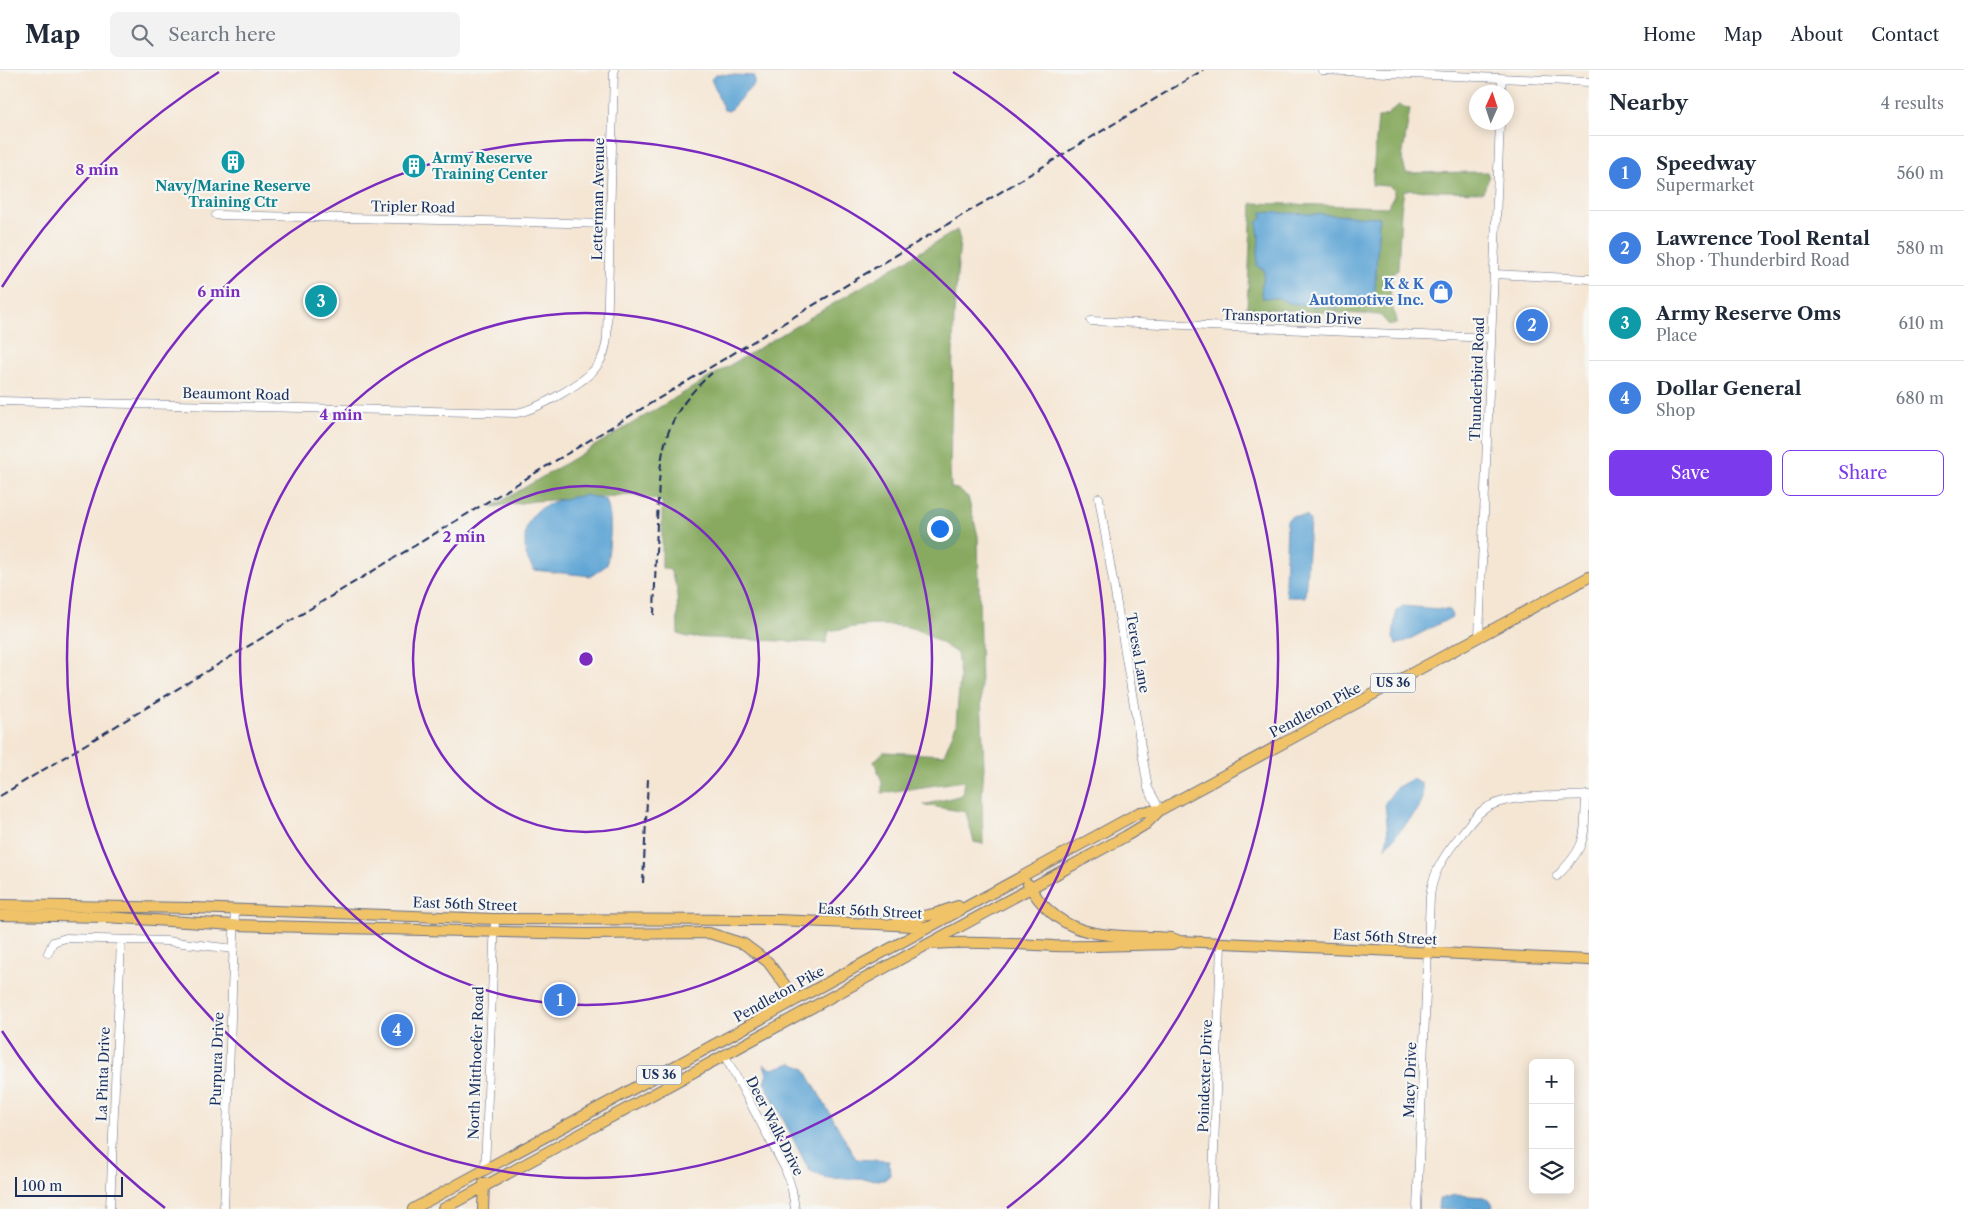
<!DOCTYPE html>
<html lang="en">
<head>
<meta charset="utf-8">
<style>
  :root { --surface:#fff; --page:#f2f2f3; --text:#1f2937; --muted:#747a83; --line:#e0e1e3; --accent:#7c3aed }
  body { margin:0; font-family:"Libre Caslon Text",serif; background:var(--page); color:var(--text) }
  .controls { position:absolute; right:15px; bottom:15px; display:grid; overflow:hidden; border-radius:8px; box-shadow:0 2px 12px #0003 }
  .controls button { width:45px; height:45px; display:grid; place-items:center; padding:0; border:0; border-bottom:1px solid var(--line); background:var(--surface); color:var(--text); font:25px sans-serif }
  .compass { position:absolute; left:1469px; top:15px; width:45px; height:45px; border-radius:50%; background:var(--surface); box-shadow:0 2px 12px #0003; rotate:3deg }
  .scale { position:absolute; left:15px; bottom:12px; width:108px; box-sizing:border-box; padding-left:5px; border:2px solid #1b2f5e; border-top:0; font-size:14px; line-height:18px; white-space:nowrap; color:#1b2f5e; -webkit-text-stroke:4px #f6f6f2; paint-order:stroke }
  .you { position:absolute; left:939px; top:458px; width:18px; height:18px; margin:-12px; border:4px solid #fff; border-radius:50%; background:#1a73e8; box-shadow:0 0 0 8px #1a73e833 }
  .badge { display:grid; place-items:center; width:32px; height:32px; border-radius:50%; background:var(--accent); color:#fff; font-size:16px; font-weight:700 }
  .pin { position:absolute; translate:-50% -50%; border:2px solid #fff; box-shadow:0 1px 5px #0006 }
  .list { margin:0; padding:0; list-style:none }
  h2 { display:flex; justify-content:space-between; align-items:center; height:65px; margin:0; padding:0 20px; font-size:21px }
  h2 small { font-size:16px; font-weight:400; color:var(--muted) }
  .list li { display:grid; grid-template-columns:32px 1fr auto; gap:15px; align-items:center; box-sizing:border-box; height:75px; padding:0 20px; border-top:1px solid var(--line) }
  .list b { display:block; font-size:19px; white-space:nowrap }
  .list p { margin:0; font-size:16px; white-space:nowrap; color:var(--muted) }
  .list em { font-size:16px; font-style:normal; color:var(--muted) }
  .actions { display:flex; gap:10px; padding:15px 20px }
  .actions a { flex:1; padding:11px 0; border:1px solid var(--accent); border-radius:8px; text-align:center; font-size:18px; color:var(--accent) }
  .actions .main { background:var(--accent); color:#fff }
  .icon { flex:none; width:28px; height:28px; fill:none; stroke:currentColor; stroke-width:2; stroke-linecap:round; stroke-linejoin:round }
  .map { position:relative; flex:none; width:1589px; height:1139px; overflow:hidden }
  header { display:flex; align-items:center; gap:30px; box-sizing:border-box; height:70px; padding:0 25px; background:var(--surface); border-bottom:1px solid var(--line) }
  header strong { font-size:24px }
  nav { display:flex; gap:28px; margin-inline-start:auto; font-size:18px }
  .search { width:350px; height:45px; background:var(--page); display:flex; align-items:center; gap:12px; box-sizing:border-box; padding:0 18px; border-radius:8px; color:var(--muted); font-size:19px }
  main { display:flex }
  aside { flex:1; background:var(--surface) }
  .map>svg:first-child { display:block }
  .forest { fill:#88aa60; stroke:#526c5f }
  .water { fill:#5fa5d5; stroke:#3d6a9a }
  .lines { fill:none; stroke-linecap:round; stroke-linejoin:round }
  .minor-casing { stroke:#676f87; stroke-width:9 }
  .major-casing { stroke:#676f87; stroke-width:12 }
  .minor { stroke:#fff; stroke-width:8 }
  .major { stroke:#f0c369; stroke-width:10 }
  .rail { stroke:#1b2f5e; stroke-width:2; stroke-dasharray:8 4; stroke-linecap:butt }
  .ring { fill:none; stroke:#7b2cbf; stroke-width:2.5 }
  .labels { text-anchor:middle; stroke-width:4.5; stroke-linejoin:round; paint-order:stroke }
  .shield { fill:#f6f6f2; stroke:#5d6b8a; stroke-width:1 }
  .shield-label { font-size:12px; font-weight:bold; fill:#1b2f5e }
  .culture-label { font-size:14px; font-weight:bold; fill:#0d838f; stroke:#f6f6f2; text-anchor:start }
  .street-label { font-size:14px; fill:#1b2f5e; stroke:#f6f6f2 }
  .shop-label { font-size:14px; font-weight:bold; fill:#366cbe; stroke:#f6f6f2; text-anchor:end }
  .centre { fill:#7b2cbf; stroke:#f6f6f2; stroke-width:2.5 }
  .ring-label { font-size:15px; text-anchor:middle; font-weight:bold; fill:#7b2cbf; stroke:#f6f6f2; stroke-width:4.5; stroke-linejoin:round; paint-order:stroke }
</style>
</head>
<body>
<header>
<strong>Map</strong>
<div class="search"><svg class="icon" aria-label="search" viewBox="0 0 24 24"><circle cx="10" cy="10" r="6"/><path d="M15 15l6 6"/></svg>Search here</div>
<nav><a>Home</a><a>Map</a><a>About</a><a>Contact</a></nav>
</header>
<main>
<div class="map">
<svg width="1589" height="1139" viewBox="0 0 1589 1139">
  <rect width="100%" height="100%" fill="#f6f6f2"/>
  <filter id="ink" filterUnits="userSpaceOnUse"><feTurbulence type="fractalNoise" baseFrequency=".02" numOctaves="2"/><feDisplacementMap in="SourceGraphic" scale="10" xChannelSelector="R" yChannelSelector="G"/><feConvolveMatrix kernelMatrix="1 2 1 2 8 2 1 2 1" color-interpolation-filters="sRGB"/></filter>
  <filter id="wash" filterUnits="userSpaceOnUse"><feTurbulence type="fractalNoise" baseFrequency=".0096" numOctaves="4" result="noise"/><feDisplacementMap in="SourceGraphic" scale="20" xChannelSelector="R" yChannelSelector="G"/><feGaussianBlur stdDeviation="1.12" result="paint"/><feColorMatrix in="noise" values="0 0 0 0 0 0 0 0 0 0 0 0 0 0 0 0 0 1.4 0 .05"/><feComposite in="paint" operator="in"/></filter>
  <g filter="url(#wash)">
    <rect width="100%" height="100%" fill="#f5e6d4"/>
    <path class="forest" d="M 1399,35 L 1410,39 L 1402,89 L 1406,103 L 1487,102 L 1489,108 L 1483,122 L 1404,120 L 1401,140 L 1398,200 L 1392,204 C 1391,215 1389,227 1392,237 C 1394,243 1397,246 1397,253 L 1390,256 L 1380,245 L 1247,238 L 1252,133 L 1388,137 L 1394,126 L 1394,120 L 1389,116 L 1372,115 L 1378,48 L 1387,45 Z
      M 957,160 L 960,170 L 954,244 L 950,395 L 951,418 L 957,419 L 968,427 L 978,466 L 981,624 L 984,697 L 982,724 L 983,774 L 974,772 L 966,742 L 924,735 L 962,725 L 964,711 L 882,723 L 882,712 L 874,691 L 884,682 L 944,685 L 956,655 L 960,607 L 957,583 C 945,576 924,561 912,558 C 885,552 856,556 829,561 L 826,573 L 687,567 L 678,564 L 677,518 L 670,500 L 662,498 L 662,431 L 635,425 L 535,431 L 492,437 Z"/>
    <path class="water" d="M 716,4 L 754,6 L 754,14 L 729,41 L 724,40 L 711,9 Z
      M 1262,142 L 1379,147 L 1374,237 L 1345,235 L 1338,238 L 1322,235 L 1314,236 L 1288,233 L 1279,228 L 1262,228 C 1259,218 1265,211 1264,200 L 1257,196 L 1259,167 L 1257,153 L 1262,148 Z
      M 586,425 L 606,430 C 614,450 609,474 607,495 L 591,506 L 534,500 C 525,486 525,484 525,467 C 527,434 559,429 586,425 Z
      M 1292,446 L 1307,446 L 1310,451 L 1305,527 L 1287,527 L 1285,515 L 1287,450 Z
      M 1403,536 L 1450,540 L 1452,547 L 1402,573 L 1396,574 L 1393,568 L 1396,541 Z
      M 1412,709 L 1422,714 L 1422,728 L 1417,741 L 1385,778 L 1388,765 L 1385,733 L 1396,718 Z
      M 792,993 L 804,998 L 856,1089 L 889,1091 L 890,1105 L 884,1110 L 826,1108 L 809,1100 L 764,1012 L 767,1004 L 764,994 L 772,999 Z
      M 1455,1125 L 1484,1127 L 1493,1134 L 1492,1139 L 1438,1139 L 1439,1129 Z"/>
  </g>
  <g filter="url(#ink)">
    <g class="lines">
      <defs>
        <path id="minor" d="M 1322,0 L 1589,12
          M 1501,22 L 1502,9
          M 216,145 L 610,154
          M 1494,204 L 1589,209
          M 1091,251 L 1491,268
          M 0,331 L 516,343 C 536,340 585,313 597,296 C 604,287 606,278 607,267 L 614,0
          M 1099,428 L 1148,718 L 1160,740
          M 1479,567 L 1500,52
          M 1557,806 C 1588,775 1584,767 1586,725
          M 48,883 L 53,872 L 66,868 L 166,871 L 234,879
          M 725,986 L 785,1098 L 792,1120 L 795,1139
          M 485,1100 L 495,849
          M 110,1139 L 121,870
          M 224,1139 L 235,840
          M 1212,1139 L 1221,873
          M 1417,1139 L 1430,827 C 1432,805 1442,789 1455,772 C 1464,762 1472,748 1483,740 C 1505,723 1561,727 1589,725"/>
        <path id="major" d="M 1028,814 C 1063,874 1112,864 1172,868 L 1180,871 L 1589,890
          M 0,835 L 193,838 L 495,849 L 776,850 L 877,854 L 929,857
          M 0,845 L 105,847 L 234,855 L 381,859 L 585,864 L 709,863 L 744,874 L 768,892 L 796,930
          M 898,851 L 934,844 L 958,836
          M 932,874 C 973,871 1013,874 1054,876 C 1093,877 1133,875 1172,874 L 1179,872
          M 413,1139 L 1140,742 L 1160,740
          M 443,1139 L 1126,766 L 1146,754 L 1160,740 L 1589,507
          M 483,1139 L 484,1113"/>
      </defs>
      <use href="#minor" class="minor-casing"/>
      <use href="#major" class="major-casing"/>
      <use href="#minor" class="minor"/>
      <use href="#major" class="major"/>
      <path class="rail" d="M 654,545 C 655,514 656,483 657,452 C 660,387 659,349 712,303
        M 0,726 L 1203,0
        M 643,813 L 648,709"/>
    </g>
  </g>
  <g class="ring">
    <circle cx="586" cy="589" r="173"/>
    <circle cx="586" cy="589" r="346"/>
    <circle cx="586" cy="589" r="519"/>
    <path d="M165 1138A692 692 0 0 1 2 961M2 217A692 692 0 0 1 219 2M953 2A692 692 0 0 1 1007 1138"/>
  </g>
  <defs>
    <symbol id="building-disc" viewBox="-11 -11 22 22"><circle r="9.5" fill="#0f9aa8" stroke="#f6f6f2"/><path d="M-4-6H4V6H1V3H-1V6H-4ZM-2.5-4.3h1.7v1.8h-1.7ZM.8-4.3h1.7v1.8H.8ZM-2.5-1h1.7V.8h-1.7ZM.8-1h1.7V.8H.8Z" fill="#fff"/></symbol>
    <symbol id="shop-disc" viewBox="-11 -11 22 22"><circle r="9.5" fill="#3f7fe0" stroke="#f6f6f2"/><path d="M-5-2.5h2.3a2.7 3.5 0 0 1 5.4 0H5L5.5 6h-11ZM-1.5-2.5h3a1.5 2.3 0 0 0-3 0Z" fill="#fff"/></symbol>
  </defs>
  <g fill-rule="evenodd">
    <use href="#building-disc" x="219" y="78" width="28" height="28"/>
    <use href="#building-disc" x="400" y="82" width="28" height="28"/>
    <use href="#shop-disc" x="1427" y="208" width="28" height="28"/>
  </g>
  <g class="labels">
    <g class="shield">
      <rect x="1370.5" y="603.5" width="45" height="19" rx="4"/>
      <rect x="636.5" y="995.5" width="45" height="19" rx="4"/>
    </g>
    <g class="shield-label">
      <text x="1393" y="617">US 36</text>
      <text x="659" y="1009">US 36</text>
    </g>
    <g class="culture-label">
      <text x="432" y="93">Army Reserve<tspan x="432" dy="16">Training Center</tspan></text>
      <text x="233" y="121" text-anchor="middle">Navy/Marine Reserve<tspan x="233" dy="16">Training Ctr</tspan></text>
    </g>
    <g class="street-label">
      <text transform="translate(598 129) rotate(-89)" y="5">Letterman Avenue</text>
      <text transform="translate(413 137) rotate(1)" y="5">Tripler Road</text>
      <text transform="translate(1292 247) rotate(2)" y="5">Transportation Drive</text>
      <text transform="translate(1477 309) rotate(-88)" y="5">Thunderbird Road</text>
      <text transform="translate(236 324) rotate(1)" y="5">Beaumont Road</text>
      <text transform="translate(1138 583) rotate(80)" y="5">Teresa Lane</text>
      <text transform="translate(1315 640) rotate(-28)" y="5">Pendleton Pike</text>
      <text transform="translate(465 834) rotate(2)" y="5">East 56th Street</text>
      <text transform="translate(870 841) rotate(3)" y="5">East 56th Street</text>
      <text transform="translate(1385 867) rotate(3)" y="5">East 56th Street</text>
      <text transform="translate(779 924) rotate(-29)" y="5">Pendleton Pike</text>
      <text transform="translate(217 989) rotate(-88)" y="5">Purpura Drive</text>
      <text transform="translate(476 993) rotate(-88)" y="5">North Mitthoefer Road</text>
      <text transform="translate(103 1004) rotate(-88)" y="5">La Pinta Drive</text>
      <text transform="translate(1205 1006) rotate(-88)" y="5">Poindexter Drive</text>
      <text transform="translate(1410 1010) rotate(-88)" y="5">Macy Drive</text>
      <text transform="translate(775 1056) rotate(63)" y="5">Deer Walk Drive</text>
    </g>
    <g class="shop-label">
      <text x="1424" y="219">K &amp; K<tspan x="1424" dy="16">Automotive Inc.</tspan></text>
    </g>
  </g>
  <circle cx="586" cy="589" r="8" class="centre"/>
  <g class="ring-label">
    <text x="97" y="105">8 min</text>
    <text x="219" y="227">6 min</text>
    <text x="341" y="350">4 min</text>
    <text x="464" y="472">2 min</text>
  </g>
</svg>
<div class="controls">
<button>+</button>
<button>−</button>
<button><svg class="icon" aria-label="layers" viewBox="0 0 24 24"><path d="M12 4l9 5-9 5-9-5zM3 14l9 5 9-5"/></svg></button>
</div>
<svg class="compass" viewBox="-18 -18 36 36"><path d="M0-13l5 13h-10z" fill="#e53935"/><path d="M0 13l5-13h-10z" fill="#747a83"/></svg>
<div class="scale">100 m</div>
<div class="you"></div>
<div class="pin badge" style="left:560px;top:930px;background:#3f7fe0">1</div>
<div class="pin badge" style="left:1532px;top:255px;background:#3f7fe0">2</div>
<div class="pin badge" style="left:321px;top:231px;background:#0f9aa8">3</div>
<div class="pin badge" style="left:397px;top:960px;background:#3f7fe0">4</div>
</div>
<aside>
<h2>Nearby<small>4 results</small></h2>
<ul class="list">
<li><span class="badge" style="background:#3f7fe0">1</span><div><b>Speedway</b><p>Supermarket</p></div><em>560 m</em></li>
<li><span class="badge" style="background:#3f7fe0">2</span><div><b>Lawrence Tool Rental</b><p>Shop · Thunderbird Road</p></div><em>580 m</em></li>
<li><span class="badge" style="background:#0f9aa8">3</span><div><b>Army Reserve Oms</b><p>Place</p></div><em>610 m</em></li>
<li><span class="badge" style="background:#3f7fe0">4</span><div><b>Dollar General</b><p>Shop</p></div><em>680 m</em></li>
</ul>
<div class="actions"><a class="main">Save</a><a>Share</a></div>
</aside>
</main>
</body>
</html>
